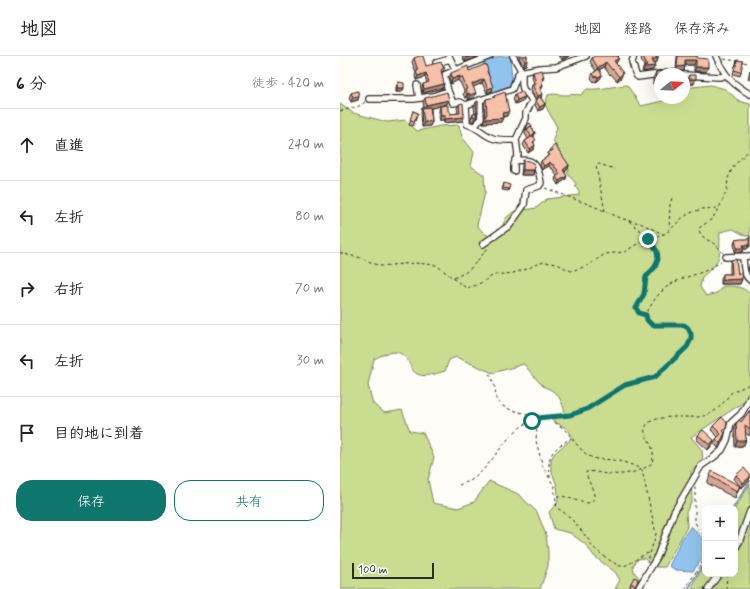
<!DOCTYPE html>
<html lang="ja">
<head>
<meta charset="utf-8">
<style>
  :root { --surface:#fff; --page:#f6f6f6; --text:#202124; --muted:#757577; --line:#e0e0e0; --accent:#0f766e }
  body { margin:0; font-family:Mynerve,"Klee One",sans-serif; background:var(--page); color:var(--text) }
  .controls { position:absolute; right:12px; bottom:12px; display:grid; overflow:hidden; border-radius:8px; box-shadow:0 4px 16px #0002 }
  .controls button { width:36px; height:36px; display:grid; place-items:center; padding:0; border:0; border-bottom:1px solid var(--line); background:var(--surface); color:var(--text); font:20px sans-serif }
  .compass { position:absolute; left:314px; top:12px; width:36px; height:36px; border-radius:50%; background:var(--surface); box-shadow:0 4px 16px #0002; rotate:72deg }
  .scale { position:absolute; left:12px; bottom:10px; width:82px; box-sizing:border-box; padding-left:4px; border:2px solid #2b2b2b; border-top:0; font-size:11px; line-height:14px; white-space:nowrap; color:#2b2b2b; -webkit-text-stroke:3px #fdfcf7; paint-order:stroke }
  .stop { position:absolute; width:12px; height:12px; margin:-9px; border:3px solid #0f766e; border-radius:50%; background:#fff }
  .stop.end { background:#0f766e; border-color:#fff; box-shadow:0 1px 4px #0008 }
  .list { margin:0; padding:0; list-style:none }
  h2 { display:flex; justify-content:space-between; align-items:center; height:52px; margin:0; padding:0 16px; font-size:17px }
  h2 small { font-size:13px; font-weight:400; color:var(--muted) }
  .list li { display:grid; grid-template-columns:26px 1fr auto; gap:12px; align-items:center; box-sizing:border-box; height:72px; padding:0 16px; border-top:1px solid var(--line) }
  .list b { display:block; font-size:15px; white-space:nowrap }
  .list em { font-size:13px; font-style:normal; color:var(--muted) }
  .actions { display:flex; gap:8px; padding:12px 16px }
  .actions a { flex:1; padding:9px 0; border:1px solid var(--accent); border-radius:16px; text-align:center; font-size:14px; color:var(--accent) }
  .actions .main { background:var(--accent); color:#fff }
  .icon { flex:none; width:22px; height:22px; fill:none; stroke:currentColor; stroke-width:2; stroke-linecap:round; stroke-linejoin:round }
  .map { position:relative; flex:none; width:410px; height:533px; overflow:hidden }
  header { display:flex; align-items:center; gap:24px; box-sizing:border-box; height:56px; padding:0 20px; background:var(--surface); border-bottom:1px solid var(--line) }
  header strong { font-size:19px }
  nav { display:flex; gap:22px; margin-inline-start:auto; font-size:14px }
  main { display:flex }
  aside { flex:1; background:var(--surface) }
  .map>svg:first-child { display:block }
  .green { fill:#cadc90; stroke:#7a845e }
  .water { fill:#91c3ee; stroke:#6886a0 }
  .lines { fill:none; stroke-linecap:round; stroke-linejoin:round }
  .stream { stroke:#6886a0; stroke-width:1.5 }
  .minor-casing { stroke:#2b2b2b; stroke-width:8 }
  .path { stroke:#2b2b2b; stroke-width:1; stroke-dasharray:3 3; stroke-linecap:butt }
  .minor { stroke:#fdfcf7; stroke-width:5.5 }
  .wall { fill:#d4a591; stroke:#2b2b2b }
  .shaded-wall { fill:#ac8676; stroke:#2b2b2b }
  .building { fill:#f6c0a9; stroke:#2b2b2b }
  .route { stroke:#0f766e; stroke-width:5 }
</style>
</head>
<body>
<header>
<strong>地図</strong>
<nav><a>地図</a><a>経路</a><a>保存済み</a></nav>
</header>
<main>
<aside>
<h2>6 分<small>徒歩 · 420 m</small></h2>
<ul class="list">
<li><svg class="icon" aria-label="ahead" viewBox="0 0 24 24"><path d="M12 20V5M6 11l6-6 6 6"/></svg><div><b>直進</b></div><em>240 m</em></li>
<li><svg class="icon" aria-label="left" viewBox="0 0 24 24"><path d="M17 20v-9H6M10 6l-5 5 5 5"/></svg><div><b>左折</b></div><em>80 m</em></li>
<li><svg class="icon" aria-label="right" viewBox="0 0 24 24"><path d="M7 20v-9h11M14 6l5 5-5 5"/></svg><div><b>右折</b></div><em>70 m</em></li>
<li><svg class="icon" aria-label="left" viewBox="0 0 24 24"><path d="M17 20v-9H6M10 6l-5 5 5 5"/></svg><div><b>左折</b></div><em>30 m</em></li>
<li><svg class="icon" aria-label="arrive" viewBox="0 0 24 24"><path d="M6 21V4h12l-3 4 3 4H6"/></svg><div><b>目的地に到着</b></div></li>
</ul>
<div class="actions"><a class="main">保存</a><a>共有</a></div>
</aside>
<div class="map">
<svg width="410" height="533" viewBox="0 0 410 533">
  <rect width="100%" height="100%" fill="#fdfcf7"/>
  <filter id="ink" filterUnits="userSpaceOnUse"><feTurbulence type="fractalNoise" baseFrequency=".025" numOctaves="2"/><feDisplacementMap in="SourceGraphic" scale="8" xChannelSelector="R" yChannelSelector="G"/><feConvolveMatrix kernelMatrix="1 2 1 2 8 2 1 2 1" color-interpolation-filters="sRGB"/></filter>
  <g filter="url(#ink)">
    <path class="green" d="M 287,29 L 301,50 L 323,45 L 327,42 L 344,42 L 344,32 L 371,29 L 385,33 L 399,45 L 410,48 L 410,180 L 406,180 L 393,173 L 380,176 C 379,202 383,203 362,221 L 360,231 L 366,240 L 377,237 L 383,230 C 393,230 403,230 410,238 L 410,342 L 351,381 L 362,394 L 363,406 L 351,415 L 352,445 L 346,456 L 347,471 L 325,511 L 313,511 L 304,502 L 298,503 L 293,510 L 294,516 L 300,523 L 298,527 L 293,525 L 287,533 L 275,533 L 280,524 L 275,516 L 255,501 L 245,488 L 230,477 L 214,473 L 209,456 L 218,446 C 218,441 218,436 217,430 C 215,423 210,415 211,406 C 212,387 255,385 213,365 L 215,362 L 225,361 C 225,352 220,338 211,334 C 208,332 206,332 203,330 C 196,323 190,316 184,308 L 153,317 L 116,301 L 109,304 L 105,315 C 97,317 88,321 80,319 C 71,317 71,308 66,302 C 57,291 44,298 34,303 L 28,329 L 33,348 L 45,357 L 62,354 L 70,375 L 83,377 L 94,401 L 88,424 L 93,447 L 118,452 L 134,446 L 149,425 L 178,438 L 197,456 L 206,479 L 208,496 L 208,510 L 200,533 L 0,533 L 0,48 L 13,57 L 47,66 L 66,64 L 77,75 L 100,70 L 119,69 L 122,81 L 134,96 L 131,110 L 144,119 L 145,137 L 137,169 C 143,177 146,180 157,182 L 166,162 L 173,156 L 196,152 L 207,143 L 239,139 L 239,136 L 235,130 L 236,128 L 227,117 L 229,114 L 213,84 L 217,71 L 205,49 L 208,39 C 216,37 217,39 225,39 C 230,39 235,38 241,39 L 247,33 C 261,34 273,30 287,29 Z
      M 410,428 L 410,533 L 351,533 L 365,507 L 365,518 L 395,518 L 395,452 Z"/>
    <path class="water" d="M 160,0 L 170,0 L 172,23 L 169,30 L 153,36 L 143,7 Z
      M 351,470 L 365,485 L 365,499 L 353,515 L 336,514 L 329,510 L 342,483 Z"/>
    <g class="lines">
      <path class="stream" d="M 393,452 L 410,425
        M 348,533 L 365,505"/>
      <defs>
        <path id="minor" d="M 109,0 L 116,15
          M 173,0 L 182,16 L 182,28 L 183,33 L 190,41 L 192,45 L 186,57 L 186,62 L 176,84 L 178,99 L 174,108 L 174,115
          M 294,0 L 292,6 L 296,19 L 298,21 L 320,18
          M 376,0 C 384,19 392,28 410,38
          M 96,7 L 110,3
          M 344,19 L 380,21 L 386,19
          M 77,29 L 79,42
          M 108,35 L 104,19 L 150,0
          M 29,43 L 74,43 L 93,40 L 108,35 L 113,47 L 120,46 L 126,49 L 172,33 L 178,18 L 180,16 L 200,12 L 216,11 L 246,0
          M 126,49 L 127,68 C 138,71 140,76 150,81 C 158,85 167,84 176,84
          M 135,70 L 141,62 L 140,44
          M 143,188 L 170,169 L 184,149 L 186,134 L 199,130 L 201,127 C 200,120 197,107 189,105 C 184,104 179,104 175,104
          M 386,201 L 410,200
          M 403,201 C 404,211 403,218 410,224
          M 399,486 L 410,455
          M 395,493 L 400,484
          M 298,533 L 317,501 L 334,456 L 361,410 L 374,401 L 382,394 L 387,384 L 391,367 L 401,358 L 407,348 L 410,341
          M 368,533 L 379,518"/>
      </defs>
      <use href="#minor" class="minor-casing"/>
      <path class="path" d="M 384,3 L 397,5
        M 404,6 L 410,8
        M 0,55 C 10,52 17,53 25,46
        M 205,132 L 253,150 L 283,163 L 300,167 L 323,178
        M 265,155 L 256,110 L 259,108 L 275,113
        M 289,165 C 301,176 325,191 315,210 C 313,215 307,217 305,222 C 303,227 305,233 304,238 C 302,243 298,247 296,252 L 299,257 L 305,259
        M 329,175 L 330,148 L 332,142
        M 0,197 L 21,202 L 40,210 L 75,207 L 96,209 L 126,232 L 137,229 L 154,219 L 173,217 L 187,213 L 197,208 L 204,206 L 217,208 L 231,215 L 247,210 L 265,198 L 284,196 L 304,184 L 324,178 L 329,175 L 341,163 L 350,157 L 362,153 L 378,152
        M 383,197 C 381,195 379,192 377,190 C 370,184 359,182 359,172 L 372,163 L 379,152 L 387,134 L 388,122 L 393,111 L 410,93
        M 114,222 L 126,216 L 132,211 L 148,192
        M 149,318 C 155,326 155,332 156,342 C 157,353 185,357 194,360 L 196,361
        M 200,362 L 197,369 L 196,385 L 203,411 L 214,430 L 217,452 C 230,459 239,472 248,483 C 250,485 251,489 253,491 C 257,495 276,510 281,510 C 291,510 299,499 309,497
        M 211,362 C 215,368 220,369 225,374 C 234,383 243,401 257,403 C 262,404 268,403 273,404 C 281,405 295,409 302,414 L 316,478 L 307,507
        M 210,422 C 210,417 209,413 209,409 C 209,394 221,389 231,382
        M 119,429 C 123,427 129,426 133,423 C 153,408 163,382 185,368 C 200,358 215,363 232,358 C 252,353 266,339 285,330 C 293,326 303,326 311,322 C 319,319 342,298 347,291 C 352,284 354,274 345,270 C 334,266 323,271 312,269 C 305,263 305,258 310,251 C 316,240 325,230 337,225 C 352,218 368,217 381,205
        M 355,431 L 355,466 L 358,473 L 365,481
        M 217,440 C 228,438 254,457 254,439 C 253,431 247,424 246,416 C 254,414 261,418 269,418 C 284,419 300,417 312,407 C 313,402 314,396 312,392 C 310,385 303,378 305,372 C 310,357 346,362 357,361 C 369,360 376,355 383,347 C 386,344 388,340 391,337 C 397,333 404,332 410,327
        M 345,533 L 365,502
        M 386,533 L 387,518"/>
      <use href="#minor" class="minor"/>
    </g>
    <path class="wall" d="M 122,0 L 139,0 L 125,6 Z
      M 179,0 L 187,0 L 186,9 L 183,10 L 179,1 Z
      M 218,0 L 229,0 L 228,1 L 222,4 L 220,1 L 219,1 Z
      M 279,0 L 278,1 L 277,6 L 276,7 L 281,22 L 277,25 L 271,18 L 270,19 L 264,11 L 259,14 L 262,19 L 260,23 L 256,26 L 255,25 L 254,26 L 251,22 L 253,17 L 256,15 L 250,6 L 252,2 Z
      M 302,0 L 318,0 L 318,1 L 317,6 L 314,7 L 313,14 L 303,16 L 302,15 L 304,10 L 301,3 Z
      M 337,0 L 357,0 L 357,2 L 368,11 L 366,16 L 354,15 L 354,9 L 345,9 L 344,15 L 336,15 Z
      M 74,2 L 86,10 L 103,11 L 105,10 L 104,14 L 102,16 L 103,32 L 83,37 L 82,32 L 83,28 L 87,27 L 85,21 L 76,24 L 75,20 L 76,17 L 72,6 Z
      M 397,4 L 401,16 L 400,20 L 393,18 Z
      M 410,14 L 410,24 L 408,23 Z
      M 129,15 L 148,16 L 152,35 L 147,37 L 142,27 L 133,31 L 134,42 L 128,44 L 127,41 L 125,42 L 123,38 L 124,35 L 120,26 L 119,26 L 118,24 L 111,28 L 109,22 L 111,17 Z
      M 323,15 L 313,28 L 313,23 L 316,16 Z
      M 193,16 L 204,21 L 202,26 L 203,30 L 201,34 L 201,42 L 205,48 L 203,53 L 198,55 L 195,49 L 196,44 L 191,33 L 192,28 L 194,28 L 192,21 Z
      M 349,19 L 354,28 L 347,28 L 347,23 Z
      M 58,26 L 64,32 L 62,36 L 56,36 L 56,31 Z
      M 11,37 L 19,40 L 18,44 L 11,46 L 9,42 Z
      M 175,38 L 183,45 L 175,48 L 173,43 Z
      M 154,40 L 167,60 L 163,61 L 161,66 L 143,67 L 145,61 L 144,47 L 146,43 L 154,42 Z
      M 85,42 L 107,48 L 91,52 L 92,65 L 90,70 L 82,71 L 81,56 L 82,52 L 84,52 L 83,46 Z
      M 138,45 L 137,61 L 133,66 L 131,65 L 131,63 L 133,58 L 135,58 L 134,51 L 136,46 Z
      M 119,48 L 123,65 L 104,67 L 104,64 L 99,64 L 99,54 L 100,50 L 108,55 L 110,58 L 118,57 L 117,52 Z
      M 73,55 L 78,57 L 73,70 L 69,69 Z
      M 188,68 L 192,72 L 195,77 L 194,81 L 194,93 L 188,97 L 183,89 L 185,85 L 188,83 L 185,78 L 185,75 Z
      M 211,92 L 229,109 L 228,113 L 225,116 L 226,123 L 218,129 L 215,124 L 216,121 L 217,120 L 212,112 L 211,113 L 209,110 L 202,114 L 200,109 L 201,105 L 207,101 L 208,97 L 210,96 Z
      M 183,104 L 194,114 L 193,119 L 181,119 L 182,109 Z
      M 164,127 L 169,133 L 168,135 L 162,134 Z
      M 410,180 L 410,191 L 408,191 L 409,189 L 407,193 L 404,193 L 403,196 L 395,196 L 394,188 L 395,184 L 409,183 Z
      M 391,204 L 402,223 L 400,228 L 381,228 L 381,223 L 383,218 L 390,218 L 390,208 Z
      M 410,208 L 410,216 L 408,213 Z
      M 410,354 L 410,380 L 405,377 L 406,383 L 404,389 L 402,390 L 395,391 L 394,373 L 396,368 L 401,366 Z
      M 373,370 L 385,377 L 378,392 L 374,387 L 376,383 L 378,381 L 371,374 Z
      M 358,379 L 373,388 L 368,394 L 357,384 Z
      M 396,419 L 409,425 L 401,432 L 400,430 L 397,437 L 395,442 L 367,427 L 370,420 L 400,430 L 394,423 Z
      M 298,523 L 294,533 L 292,533 L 290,532 L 291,527 Z"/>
    <path class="shaded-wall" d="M 132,0 L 139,0 L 125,6 L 126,2 Z
      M 224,0 L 229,0 L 228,1 L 222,4 Z
      M 318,1 L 317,6 L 311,9 L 312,4 Z
      M 279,2 L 277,6 L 272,10 L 274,5 Z
      M 345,4 L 356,4 L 354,9 L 344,9 Z
      M 185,5 L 187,5 L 186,9 L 183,10 Z
      M 266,6 L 264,11 L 256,16 L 258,12 Z
      M 315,10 L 313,14 L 303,16 L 305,11 Z
      M 345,10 L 344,15 L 336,15 L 337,11 Z
      M 356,11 L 368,11 L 366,16 L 354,15 Z
      M 86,17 L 85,21 L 76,24 L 78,20 Z
      M 283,17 L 281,22 L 277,25 L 279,21 Z
      M 262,19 L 260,23 L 256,26 L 258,21 Z
      M 120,20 L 118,24 L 111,28 L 112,23 Z
      M 316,21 L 320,21 L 320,28 L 313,28 Z
      M 144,23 L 142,27 L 130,33 L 132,28 Z
      M 349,23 L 356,23 L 354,28 L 347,28 Z
      M 104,28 L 103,32 L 83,37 L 84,33 Z
      M 203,30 L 201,34 L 198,35 L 200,31 Z
      M 153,31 L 152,35 L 147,37 L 148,33 Z
      M 57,32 L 64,32 L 62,36 L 56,36 Z
      M 129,37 L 127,41 L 125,42 L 127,38 Z
      M 136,37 L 134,42 L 128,44 L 130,39 Z
      M 202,38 L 201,43 L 196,45 L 198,40 Z
      M 19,40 L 18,44 L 11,46 L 13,41 Z
      M 185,41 L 183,45 L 175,48 L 177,44 Z
      M 109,44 L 107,48 L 85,54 L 86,49 Z
      M 205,48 L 203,53 L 198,55 L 200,51 Z
      M 138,56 L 137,61 L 133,66 L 135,61 Z
      M 169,56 L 167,60 L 160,61 L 162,57 Z
      M 105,59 L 104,64 L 99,64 L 101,60 Z
      M 124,61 L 123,65 L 104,67 L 105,63 Z
      M 163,62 L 161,66 L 143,67 L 144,63 Z
      M 92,65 L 90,70 L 82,71 L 84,66 Z
      M 195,77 L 193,81 L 189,84 L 191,80 Z
      M 195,89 L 194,93 L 188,97 L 190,93 Z
      M 210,106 L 209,110 L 202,114 L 204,110 Z
      M 229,109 L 228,113 L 222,117 L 223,114 Z
      M 183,114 L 194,114 L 193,119 L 181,119 Z
      M 227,120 L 226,123 L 218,129 L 219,125 Z
      M 403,189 L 409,189 L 407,193 L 404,193 L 403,196 L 395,196 L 397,192 Z
      M 402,223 L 400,228 L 381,228 L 383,224 Z
      M 406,383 L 404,389 L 402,390 L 395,391 L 397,385 Z
      M 374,384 L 373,388 L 368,394 L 370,389 Z
      M 410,421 L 409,425 L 401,432 L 403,427 Z
      M 400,430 L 397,437 L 395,442 L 397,435 Z"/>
    <path class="building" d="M 79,0 L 83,0 L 86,10 L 101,6 L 103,11 L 105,10 L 101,14 L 104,28 L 84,33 L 83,28 L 89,26 L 86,17 L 78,20 L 76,16 L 78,15 L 74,2 Z
      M 125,0 L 132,0 L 126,2 Z
      M 182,0 L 187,0 L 187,5 L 185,5 Z
      M 254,0 L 277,0 L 279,2 L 274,5 L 283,17 L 279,21 L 273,13 L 272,14 L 266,6 L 258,12 L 252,2 Z
      M 303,0 L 318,0 L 318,1 L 312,4 L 315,10 L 305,11 L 304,10 L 307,9 Z
      M 338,0 L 357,0 L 357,2 L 368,3 L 368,11 L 356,11 L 356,4 L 345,4 L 345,10 L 337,11 Z
      M 397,4 L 403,5 L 401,16 L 394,14 L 395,10 L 396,10 Z
      M 146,8 L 148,15 L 147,15 L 153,31 L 148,33 L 144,23 L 132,28 L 136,37 L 130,39 L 129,37 L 127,38 L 125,34 L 127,33 L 122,21 L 121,22 L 120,20 L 112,23 L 111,17 L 128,10 L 129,15 Z
      M 259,13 L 262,19 L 258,21 L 257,20 L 255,21 L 253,17 Z
      M 326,13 L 334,13 L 334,18 L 320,18 L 320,21 L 316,21 L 316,16 L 323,15 Z
      M 202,14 L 204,21 L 202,22 L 203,25 L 202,25 L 203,30 L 200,31 L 202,38 L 198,40 L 192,28 L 196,27 L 193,16 Z
      M 349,19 L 356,19 L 356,23 L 349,23 Z
      M 58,26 L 64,27 L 64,32 L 57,32 Z
      M 18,35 L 19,40 L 13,41 L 11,37 Z
      M 182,35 L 185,41 L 177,44 L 175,38 Z
      M 107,36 L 109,44 L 86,49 L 85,42 Z
      M 165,36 L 169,56 L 162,57 L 163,62 L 144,63 L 147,58 L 146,43 L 155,41 L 154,40 Z
      M 200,41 L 205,48 L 200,51 L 196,45 L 198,42 Z
      M 138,45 L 138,56 L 135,61 L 133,60 L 133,58 L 137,57 L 136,46 Z
      M 123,47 L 124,61 L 105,63 L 105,59 L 101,60 L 100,50 L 108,49 L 108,55 L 110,55 L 110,58 L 120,57 L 119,48 Z
      M 90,51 L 92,65 L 84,66 L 82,52 Z
      M 73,55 L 78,57 L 75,65 L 70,64 Z
      M 190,67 L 192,70 L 191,71 L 191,70 L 186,74 L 186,73 L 188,68 Z
      M 191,70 L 195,77 L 191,80 L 187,73 Z
      M 193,80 L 196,84 L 193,86 L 195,89 L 190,93 L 185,85 Z
      M 215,89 L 229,109 L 223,114 L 227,120 L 219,125 L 216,121 L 220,118 L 213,108 L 212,109 L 210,106 L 204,110 L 201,105 L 210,99 L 208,97 L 213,94 L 211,92 Z
      M 183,104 L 189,105 L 193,107 L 195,110 L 194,114 L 183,114 Z
      M 164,127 L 170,129 L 169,133 L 163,132 Z
      M 401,183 L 409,183 L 409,189 L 403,189 L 404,192 L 397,192 L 395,184 Z
      M 396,203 L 398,218 L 402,218 L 402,223 L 383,224 L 383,218 L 392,218 L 391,204 Z
      M 410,354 L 410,373 L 405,369 L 406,383 L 404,385 L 397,385 L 396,368 L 399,364 L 401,366 Z
      M 382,361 L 387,367 L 386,372 L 383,375 L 385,377 L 380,387 L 376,383 L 381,378 L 373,370 Z
      M 363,374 L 374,384 L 370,389 L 358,379 Z
      M 404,412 L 410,419 L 410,421 L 403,427 L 396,419 Z
      M 372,415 L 400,430 L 397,435 L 370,420 Z
      M 294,521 L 298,523 L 296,530 L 291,527 Z"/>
  </g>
  <g class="lines" filter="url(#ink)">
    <path class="route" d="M 192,365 L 197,362 L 230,359 L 239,356 L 247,353 L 285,329 L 315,321 L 347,291 L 351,283 L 351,278 L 348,272 L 344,269 L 312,269 L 307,264 L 306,259 L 299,257 L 296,252 L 304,238 L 306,221 L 315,211 L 318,203 L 317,195 L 308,183"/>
  </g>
</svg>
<div class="controls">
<button>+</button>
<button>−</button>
</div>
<svg class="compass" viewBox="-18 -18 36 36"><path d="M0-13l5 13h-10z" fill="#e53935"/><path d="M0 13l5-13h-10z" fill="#757577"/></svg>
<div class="scale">100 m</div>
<div class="stop" style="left:192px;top:365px"></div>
<div class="stop end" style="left:308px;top:183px"></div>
</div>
</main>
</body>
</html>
